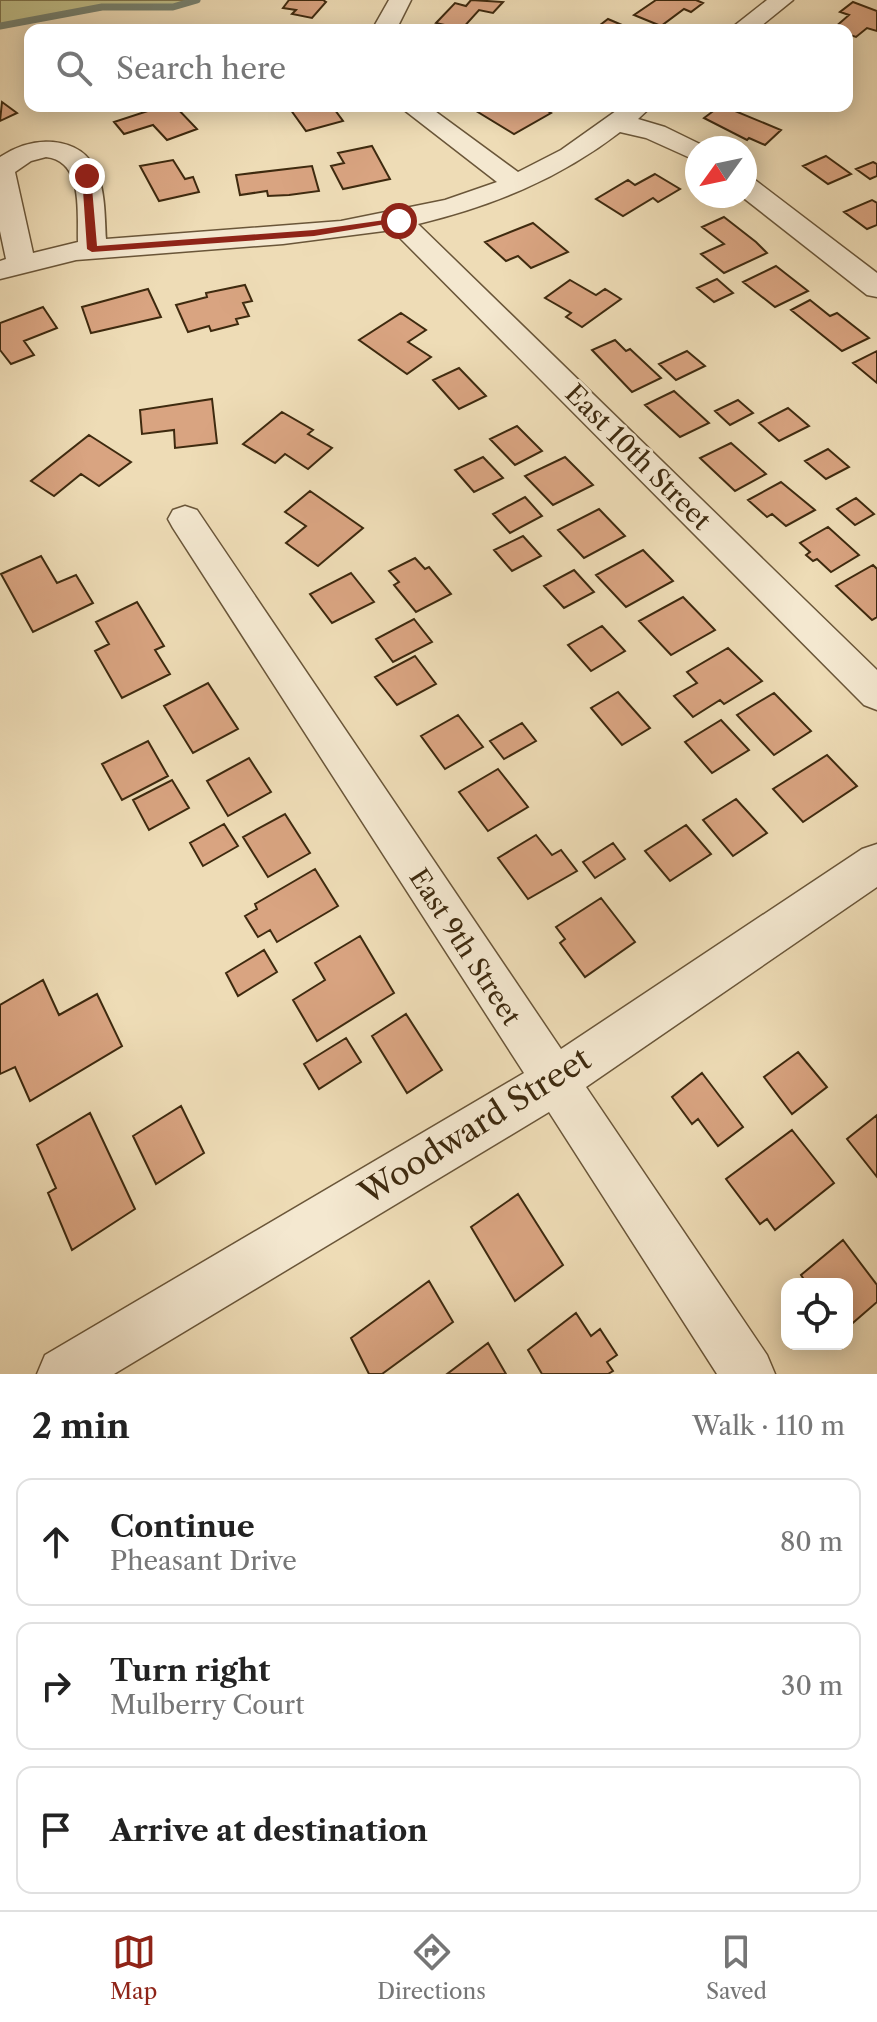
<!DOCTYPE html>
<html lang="en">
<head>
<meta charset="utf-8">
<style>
  :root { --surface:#fff; --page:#f6f6f6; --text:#222; --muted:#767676; --line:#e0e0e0; --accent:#8f2418 }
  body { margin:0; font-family:"Libre Caslon Text",serif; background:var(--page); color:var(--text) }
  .controls { position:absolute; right:24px; bottom:24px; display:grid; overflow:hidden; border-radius:16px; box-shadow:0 4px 20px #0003 }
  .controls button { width:72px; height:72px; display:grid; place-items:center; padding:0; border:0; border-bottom:2px solid var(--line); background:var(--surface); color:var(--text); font:40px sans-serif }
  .compass { position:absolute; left:685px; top:136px; width:72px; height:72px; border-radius:50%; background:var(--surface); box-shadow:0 4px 20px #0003; rotate:237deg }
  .stop { position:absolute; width:24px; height:24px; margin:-18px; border:6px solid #8f2418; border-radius:50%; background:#fff }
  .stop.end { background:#8f2418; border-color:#fff; box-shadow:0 2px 8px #0008 }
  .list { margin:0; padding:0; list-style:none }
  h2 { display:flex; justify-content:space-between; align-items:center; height:104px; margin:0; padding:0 32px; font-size:34px }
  h2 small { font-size:26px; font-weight:400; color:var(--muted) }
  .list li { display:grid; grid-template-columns:52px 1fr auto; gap:24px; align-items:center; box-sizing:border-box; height:128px; margin:0 16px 16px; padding:0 16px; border:2px solid var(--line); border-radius:16px }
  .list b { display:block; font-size:30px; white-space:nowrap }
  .list p { margin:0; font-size:26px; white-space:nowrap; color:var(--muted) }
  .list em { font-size:26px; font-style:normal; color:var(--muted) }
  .icon { flex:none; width:44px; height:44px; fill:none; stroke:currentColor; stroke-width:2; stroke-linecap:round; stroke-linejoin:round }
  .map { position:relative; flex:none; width:877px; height:1374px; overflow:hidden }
  .search { position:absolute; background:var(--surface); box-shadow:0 4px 20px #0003; left:24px; right:24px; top:24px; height:88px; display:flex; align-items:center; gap:20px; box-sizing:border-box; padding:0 28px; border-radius:16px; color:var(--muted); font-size:30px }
  .sheet { height:536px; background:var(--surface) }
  nav { display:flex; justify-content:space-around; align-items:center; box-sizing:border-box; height:112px; border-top:2px solid var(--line); background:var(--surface); font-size:22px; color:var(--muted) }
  nav a { display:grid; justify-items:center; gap:4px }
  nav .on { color:var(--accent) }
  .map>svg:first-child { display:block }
  .green { fill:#bfbe89; stroke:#7e744c; stroke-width:2 }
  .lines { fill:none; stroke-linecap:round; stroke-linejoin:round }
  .stream { stroke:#758170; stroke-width:7 }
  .building { fill:#d9a481; stroke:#3e2a0f; stroke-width:2 }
  .minor-casing { stroke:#6a5639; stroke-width:3 }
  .minor { fill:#f4e8d0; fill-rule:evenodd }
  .route { fill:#8f2418 }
  .labels { text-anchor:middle; stroke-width:6; stroke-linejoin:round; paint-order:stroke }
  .street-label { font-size:26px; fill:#3e2a0f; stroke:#f4e8d0 }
  .near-street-label { font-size:32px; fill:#3e2a0f; stroke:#f4e8d0 }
</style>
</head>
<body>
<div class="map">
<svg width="877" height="1374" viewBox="0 0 877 1374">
  <rect width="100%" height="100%" fill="#eedcb6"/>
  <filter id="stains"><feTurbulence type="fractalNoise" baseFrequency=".0025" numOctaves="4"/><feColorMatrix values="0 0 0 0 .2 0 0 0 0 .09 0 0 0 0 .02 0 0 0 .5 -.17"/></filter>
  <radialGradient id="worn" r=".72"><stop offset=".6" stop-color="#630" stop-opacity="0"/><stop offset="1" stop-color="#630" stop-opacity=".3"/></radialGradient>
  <path class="green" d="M 0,0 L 197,0 L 173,7 L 102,7 L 0,26 Z"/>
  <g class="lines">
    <path class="stream" d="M 0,26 L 102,7 L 173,7 L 197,0"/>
  </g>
  <path class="building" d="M 289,0 L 323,0 L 326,2 L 312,18 L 292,14 L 296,10 L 283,8 Z
    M 471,0 L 503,2 L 493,13 L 479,10 L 462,29 L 436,23 L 455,3 L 466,6 Z
    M 656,0 L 696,0 L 703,3 L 691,12 L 684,9 L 661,26 L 634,15 Z
    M 853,2 L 877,11 L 877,31 L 867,28 L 856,37 L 847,34 L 847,30 L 833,29 L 849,15 L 840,12 Z
    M 608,19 L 622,25 L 635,30 L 609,30 L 600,25 Z
    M 2,102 L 17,113 L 0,121 Z
    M 163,106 L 175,106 L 197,129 L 167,140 L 153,125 L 124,134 L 114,122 Z
    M 288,106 L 332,106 L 343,121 L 306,131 Z
    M 468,106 L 523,106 L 530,110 L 539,106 L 551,113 L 514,134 Z
    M 720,106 L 723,106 L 781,130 L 765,145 L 749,138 L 747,140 L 704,118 Z
    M 372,146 L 390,179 L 343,189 L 331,166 L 344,163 L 338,153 Z
    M 826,156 L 851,174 L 828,184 L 803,166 Z
    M 173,160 L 185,179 L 193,177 L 199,192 L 159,201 L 140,166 Z
    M 873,162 L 877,164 L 877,176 L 870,179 L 856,169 Z
    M 312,166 L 319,191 L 289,195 L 268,196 L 267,191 L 240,195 L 236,175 Z
    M 655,174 L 680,189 L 658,202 L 653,198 L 623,216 L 596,199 L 628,180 L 635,185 Z
    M 872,200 L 877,203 L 877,225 L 867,229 L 844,212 Z
    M 724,217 L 756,242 L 767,253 L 724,273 L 701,254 L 724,244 L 702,227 Z
    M 533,223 L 568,252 L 531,268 L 518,256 L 506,261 L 485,242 Z
    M 776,266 L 808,291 L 775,307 L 743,282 Z
    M 717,279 L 733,293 L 714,302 L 697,288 Z
    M 570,280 L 596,295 L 605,289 L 621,299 L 582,327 L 566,317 L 571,313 L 545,298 Z
    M 245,285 L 252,301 L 243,303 L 249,316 L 236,319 L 238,324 L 211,331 L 209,326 L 188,332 L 176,305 L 207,297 L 206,293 Z
    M 148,289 L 161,317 L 91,333 L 82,307 Z
    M 810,300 L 830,316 L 837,313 L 869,338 L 842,351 L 791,310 Z
    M 43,307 L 57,328 L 24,341 L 34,355 L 11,364 L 0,350 L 0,323 Z
    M 401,313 L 426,330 L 408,342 L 431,357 L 407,374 L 359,340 Z
    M 615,340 L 626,351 L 630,349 L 661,378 L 632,392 L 592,350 Z
    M 687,351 L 705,366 L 676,380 L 659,364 Z
    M 877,351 L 877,383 L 853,363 Z
    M 459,368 L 486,396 L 459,409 L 433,380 Z
    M 674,391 L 709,423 L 680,437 L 645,405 Z
    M 212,399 L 217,443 L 175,448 L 174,430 L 142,434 L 140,410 Z
    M 738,400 L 753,413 L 730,425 L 715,411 Z
    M 788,408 L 809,426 L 779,441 L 759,423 Z
    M 282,412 L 313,430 L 308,434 L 332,448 L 308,469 L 285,454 L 275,463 L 243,444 Z
    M 517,426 L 542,451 L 515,465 L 490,439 Z
    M 89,435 L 131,462 L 99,486 L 81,474 L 54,496 L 31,481 Z
    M 731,443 L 766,474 L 735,491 L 700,458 Z
    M 828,449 L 849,467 L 826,479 L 805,461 Z
    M 483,457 L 503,478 L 474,492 L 455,470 Z
    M 565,457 L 593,485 L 553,505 L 525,476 Z
    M 781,482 L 815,510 L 786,526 L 772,514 L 767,517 L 748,500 Z
    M 310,491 L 363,528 L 318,566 L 286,543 L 306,526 L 285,512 Z
    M 525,497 L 542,516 L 510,533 L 493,514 Z
    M 856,498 L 874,514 L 855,525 L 837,509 Z
    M 599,509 L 625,536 L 584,558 L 558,530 Z
    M 828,527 L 859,555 L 831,572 L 817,559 L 813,561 L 806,555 L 810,552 L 800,543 Z
    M 523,536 L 541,556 L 512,571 L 494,550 Z
    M 643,550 L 673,581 L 626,607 L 596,575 Z
    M 41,556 L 57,583 L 76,575 L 93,603 L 33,632 L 1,574 Z
    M 415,558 L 425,569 L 429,567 L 451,594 L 416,612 L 394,585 L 399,582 L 389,571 Z
    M 873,565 L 877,569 L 877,617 L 872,620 L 836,586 Z
    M 574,570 L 594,592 L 564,608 L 544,586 Z
    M 351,573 L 374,602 L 332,623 L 310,594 Z
    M 683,597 L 715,630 L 671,655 L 639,621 Z
    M 137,602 L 164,646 L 155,650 L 170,674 L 122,698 L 95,651 L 109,644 L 96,622 Z
    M 414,619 L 432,642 L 393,662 L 376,639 Z
    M 602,626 L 625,651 L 591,671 L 568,645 Z
    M 728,648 L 762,681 L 724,704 L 720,700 L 693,717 L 674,696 L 697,683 L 687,672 Z
    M 415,656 L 436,684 L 397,705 L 375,677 Z
    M 208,683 L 238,729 L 193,753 L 164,706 Z
    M 618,692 L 650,728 L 622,745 L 591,708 Z
    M 774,693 L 811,731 L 774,755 L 737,715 Z
    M 458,715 L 483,747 L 445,769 L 421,736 Z
    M 721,720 L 749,750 L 712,773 L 685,742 Z
    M 522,723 L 536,741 L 504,759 L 490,741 Z
    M 148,741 L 168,776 L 122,800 L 102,764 Z
    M 827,755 L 857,786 L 803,822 L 773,789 Z
    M 249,758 L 271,792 L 228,816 L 207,781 Z
    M 498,769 L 528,807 L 488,831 L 459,792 Z
    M 172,780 L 189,808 L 149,830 L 133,800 Z
    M 736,799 L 767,833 L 733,856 L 703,820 Z
    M 285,814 L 310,853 L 268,877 L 243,837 Z
    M 224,824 L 238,846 L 203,866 L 190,843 Z
    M 686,825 L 711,854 L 670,881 L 645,851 Z
    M 536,835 L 552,855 L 561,850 L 577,871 L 528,899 L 498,858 Z
    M 613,843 L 625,859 L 595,878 L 583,862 Z
    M 315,869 L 338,906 L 277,942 L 270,930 L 258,937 L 245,916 L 257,909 L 255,904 Z
    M 601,898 L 635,942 L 585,977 L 560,943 L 565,939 L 556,927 Z
    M 360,936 L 394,993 L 317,1041 L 293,1000 L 325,980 L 315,963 Z
    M 264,950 L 277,972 L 238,996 L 226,973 Z
    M 43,980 L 59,1015 L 97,994 L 122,1046 L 30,1101 L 15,1067 L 0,1074 L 0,1005 Z
    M 406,1014 L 442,1070 L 407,1093 L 372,1036 Z
    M 346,1038 L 361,1062 L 319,1089 L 304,1064 Z
    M 798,1052 L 827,1087 L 792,1114 L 764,1077 Z
    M 702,1073 L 743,1127 L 718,1146 L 698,1119 L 692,1124 L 672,1097 Z
    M 181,1106 L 204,1153 L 156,1184 L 133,1136 Z
    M 90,1113 L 135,1209 L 72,1250 L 48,1193 L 56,1188 L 37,1145 Z
    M 877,1115 L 877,1177 L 847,1139 Z
    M 792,1130 L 834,1183 L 775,1230 L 767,1219 L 760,1224 L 726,1179 Z
    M 518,1194 L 563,1265 L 515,1301 L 471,1227 Z
    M 843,1240 L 877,1285 L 877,1302 L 847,1328 L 847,1284 L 807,1284 L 801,1275 Z
    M 429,1281 L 453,1322 L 382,1374 L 369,1374 L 351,1338 Z
    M 576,1313 L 591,1336 L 600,1329 L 617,1355 L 607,1362 L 613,1371 L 608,1374 L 542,1374 L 528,1350 Z
    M 488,1343 L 506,1374 L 447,1374 Z"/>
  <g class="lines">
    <defs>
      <path id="minor" d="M 389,0 L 411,0 L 396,30 L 372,30 Z
        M 767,0 L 793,0 L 756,30 L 729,30 Z
        M 399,106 L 428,106 L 518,172 L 561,150 L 623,106 L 652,106 L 638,119 L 665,127 L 706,147 L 697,148 L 697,161 L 646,138 L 620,132 C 559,179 492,206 418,224 L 877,670 L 877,710 L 864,705 L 392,230 L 283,244 L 76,260 L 0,279 L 0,261 L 6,259 L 0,231 L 0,157 C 15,147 34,140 53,142 C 106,147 104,197 106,239 L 341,221 L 445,200 L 497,182 ZM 46,157 C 84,161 77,213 78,242 L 33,253 L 15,172 L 31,161 Z
        M 745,178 L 755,180 L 877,273 L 877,297 L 867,295 L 741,196 L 745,196 Z
        M 185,506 L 197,510 L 561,1049 L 862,849 L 877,844 L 877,887 L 586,1087 L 767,1355 L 775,1374 L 717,1374 L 549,1112 L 114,1374 L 37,1374 L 45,1355 L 524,1073 L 173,528 L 168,519 L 173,510 Z"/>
    </defs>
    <use href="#minor" class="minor-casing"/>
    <use href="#minor" class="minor"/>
  </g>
  <path class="route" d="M 87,173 L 91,176 L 97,246 L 314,230 L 399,218 L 404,221 L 314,236 L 92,252 L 87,249 L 82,176 Z"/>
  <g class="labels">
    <g class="street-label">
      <text transform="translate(638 457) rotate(45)" y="9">East 10th Street</text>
      <text transform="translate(465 947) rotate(57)" y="9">East 9th Street</text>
    </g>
    <g class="near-street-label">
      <text transform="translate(475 1126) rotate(-32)" y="11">Woodward Street</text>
    </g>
  </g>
  <rect width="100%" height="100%" filter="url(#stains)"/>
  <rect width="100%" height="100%" fill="url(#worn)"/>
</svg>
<div class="controls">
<button><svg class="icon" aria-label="locate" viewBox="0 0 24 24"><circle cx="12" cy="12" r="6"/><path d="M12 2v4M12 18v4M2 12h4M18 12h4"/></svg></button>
</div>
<svg class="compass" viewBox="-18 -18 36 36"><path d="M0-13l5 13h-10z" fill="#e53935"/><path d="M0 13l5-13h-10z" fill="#767676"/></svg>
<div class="stop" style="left:399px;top:221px"></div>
<div class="stop end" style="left:87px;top:176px"></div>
<div class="search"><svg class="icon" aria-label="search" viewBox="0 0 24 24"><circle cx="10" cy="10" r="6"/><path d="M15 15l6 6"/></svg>Search here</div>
</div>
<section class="sheet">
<h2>2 min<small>Walk · 110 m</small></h2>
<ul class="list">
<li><svg class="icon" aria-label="ahead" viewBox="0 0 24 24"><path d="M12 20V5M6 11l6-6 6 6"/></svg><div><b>Continue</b><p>Pheasant Drive</p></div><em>80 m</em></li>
<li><svg class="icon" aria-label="right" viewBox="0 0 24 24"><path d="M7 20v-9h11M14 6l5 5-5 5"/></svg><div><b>Turn right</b><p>Mulberry Court</p></div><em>30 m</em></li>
<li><svg class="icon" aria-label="arrive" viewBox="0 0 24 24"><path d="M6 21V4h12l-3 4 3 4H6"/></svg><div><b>Arrive at destination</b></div></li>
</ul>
</section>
<nav>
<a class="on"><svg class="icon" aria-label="map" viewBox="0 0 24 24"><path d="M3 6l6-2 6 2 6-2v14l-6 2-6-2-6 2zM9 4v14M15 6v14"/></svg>Map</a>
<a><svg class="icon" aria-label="directions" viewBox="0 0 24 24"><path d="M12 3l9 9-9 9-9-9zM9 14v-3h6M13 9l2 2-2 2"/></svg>Directions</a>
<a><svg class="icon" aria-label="saved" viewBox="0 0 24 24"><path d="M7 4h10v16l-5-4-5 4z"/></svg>Saved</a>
</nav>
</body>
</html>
